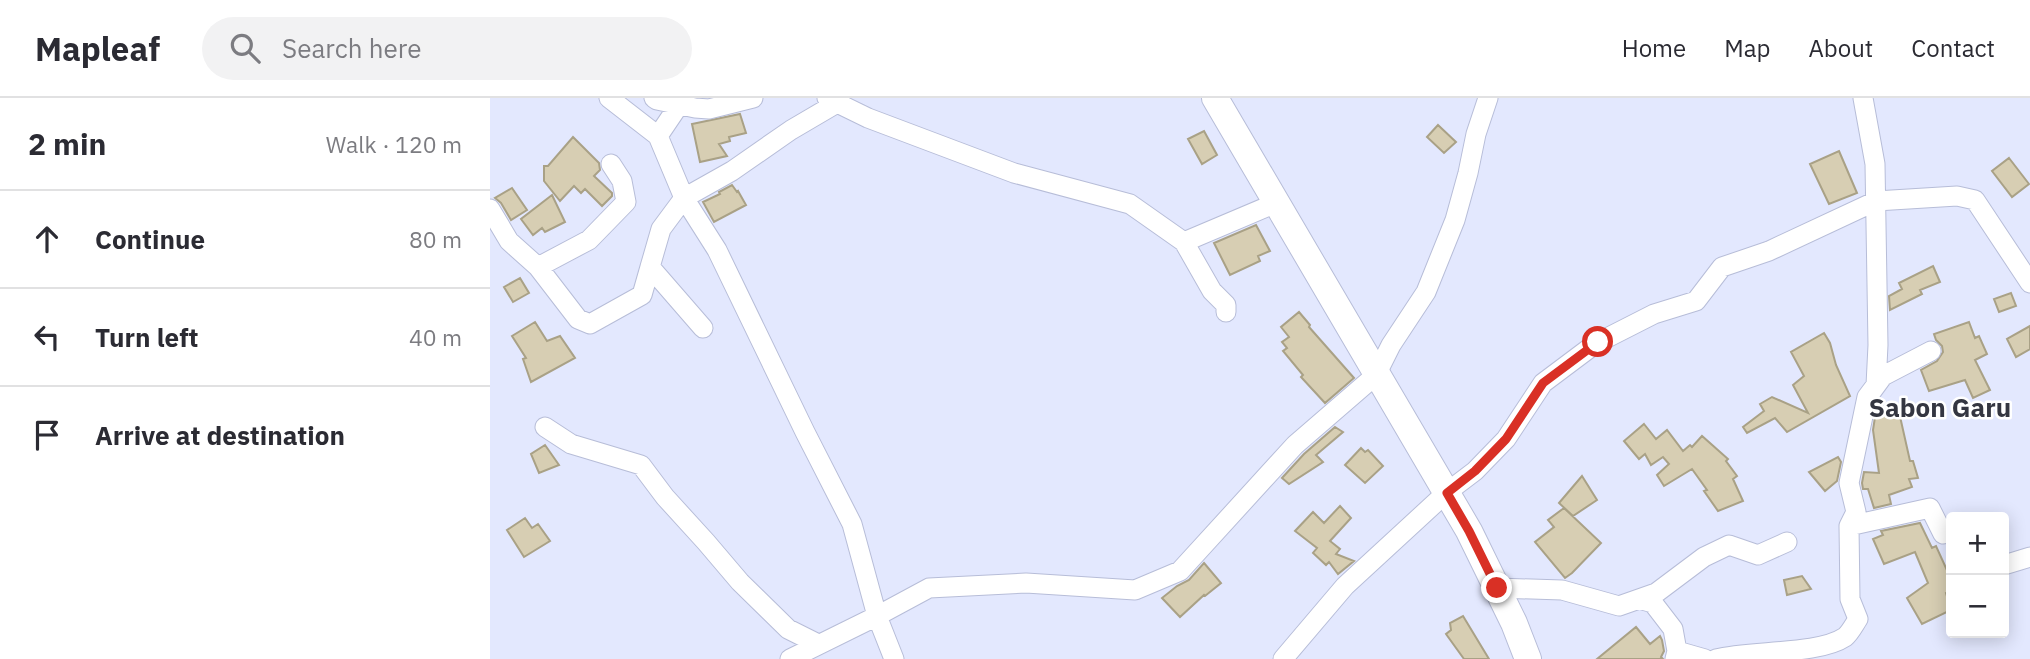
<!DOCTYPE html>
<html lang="en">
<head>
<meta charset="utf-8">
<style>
  :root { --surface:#fff; --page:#f2f2f3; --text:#2b2b33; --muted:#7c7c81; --line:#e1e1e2 }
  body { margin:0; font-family:"IBM Plex Sans",sans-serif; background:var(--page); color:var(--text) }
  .controls { position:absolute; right:21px; bottom:21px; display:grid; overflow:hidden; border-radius:7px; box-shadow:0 4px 18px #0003 }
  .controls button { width:63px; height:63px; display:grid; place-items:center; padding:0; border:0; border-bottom:2px solid var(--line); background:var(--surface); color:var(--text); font:35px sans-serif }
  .stop { position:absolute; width:21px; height:21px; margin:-16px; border:5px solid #d93025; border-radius:50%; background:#fff }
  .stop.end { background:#d93025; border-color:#fff; box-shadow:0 2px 7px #0008 }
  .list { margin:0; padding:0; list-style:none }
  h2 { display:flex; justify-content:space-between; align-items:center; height:91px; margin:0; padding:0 28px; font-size:30px }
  h2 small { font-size:23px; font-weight:400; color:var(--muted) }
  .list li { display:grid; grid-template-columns:46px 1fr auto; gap:21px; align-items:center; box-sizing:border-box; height:98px; padding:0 28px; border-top:2px solid var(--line) }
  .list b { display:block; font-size:26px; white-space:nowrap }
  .list em { font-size:23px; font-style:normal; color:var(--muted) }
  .icon { flex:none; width:38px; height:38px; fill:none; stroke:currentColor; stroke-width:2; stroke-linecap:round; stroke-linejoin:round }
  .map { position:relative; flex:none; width:1540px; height:561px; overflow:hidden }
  header { display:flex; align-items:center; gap:42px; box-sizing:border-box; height:98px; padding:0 35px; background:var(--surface); border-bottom:2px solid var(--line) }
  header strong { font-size:33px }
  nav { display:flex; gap:38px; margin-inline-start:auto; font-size:24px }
  .search { width:490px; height:63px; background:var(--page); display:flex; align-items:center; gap:18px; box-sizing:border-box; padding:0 24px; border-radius:38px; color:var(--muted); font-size:26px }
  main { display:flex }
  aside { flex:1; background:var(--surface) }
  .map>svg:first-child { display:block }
  .building { fill:#d7ceb3; stroke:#a9a186; stroke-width:2 }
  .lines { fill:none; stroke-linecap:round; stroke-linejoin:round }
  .street-casing { stroke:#b7bdd8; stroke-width:21 }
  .secondary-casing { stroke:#b7bdd8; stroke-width:28 }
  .street { stroke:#fff; stroke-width:19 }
  .secondary { stroke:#fff; stroke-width:26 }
  .route { stroke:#d93025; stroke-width:9 }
  .labels { text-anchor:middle; stroke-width:5; stroke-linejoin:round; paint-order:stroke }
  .quarter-label { font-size:26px; font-weight:bold; fill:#343641; stroke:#fff }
</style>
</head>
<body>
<header>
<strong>Mapleaf</strong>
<div class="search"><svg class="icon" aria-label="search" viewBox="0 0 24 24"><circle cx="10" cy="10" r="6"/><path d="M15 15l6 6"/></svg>Search here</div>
<nav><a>Home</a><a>Map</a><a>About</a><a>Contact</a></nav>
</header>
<main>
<aside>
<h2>2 min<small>Walk · 120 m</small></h2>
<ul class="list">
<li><svg class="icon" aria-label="ahead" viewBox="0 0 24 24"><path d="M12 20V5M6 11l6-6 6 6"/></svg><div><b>Continue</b></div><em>80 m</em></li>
<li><svg class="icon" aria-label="left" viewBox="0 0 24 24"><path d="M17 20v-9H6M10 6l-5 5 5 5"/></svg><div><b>Turn left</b></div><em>40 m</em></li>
<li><svg class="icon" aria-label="arrive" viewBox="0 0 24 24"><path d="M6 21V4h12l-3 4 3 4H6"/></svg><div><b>Arrive at destination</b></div></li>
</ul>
</aside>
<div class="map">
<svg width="1540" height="561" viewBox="0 0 1540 561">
  <rect width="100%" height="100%" fill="#e3e8fe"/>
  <path class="building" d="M 250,16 L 256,35 L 239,39 L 240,43 L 229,46 L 237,58 L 210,64 L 202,26 Z
    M 948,27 L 966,44 L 954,55 L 937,39 Z
    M 714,33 L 727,57 L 712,66 L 698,41 Z
    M 83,39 L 109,65 L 110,72 L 104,78 L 122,95 L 122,98 L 112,108 L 95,91 L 91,95 L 84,88 L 70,103 L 54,83 L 54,68 L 58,68 Z
    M 1349,53 L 1367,95 L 1339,106 L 1320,66 Z
    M 1519,60 L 1539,86 L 1522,99 L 1502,73 Z
    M 242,87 L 247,94 L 248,93 L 256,107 L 224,124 L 213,104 L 230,96 L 229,94 Z
    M 22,90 L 37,112 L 21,122 L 11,105 L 5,100 Z
    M 62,97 L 75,124 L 55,134 L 52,130 L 43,137 L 31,121 Z
    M 766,127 L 780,153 L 768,158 L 770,163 L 740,177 L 724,145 Z
    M 1443,168 L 1450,184 L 1430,192 L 1432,196 L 1400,212 L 1399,198 L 1412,191 L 1409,185 Z
    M 30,180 L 39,195 L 23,204 L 14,189 Z
    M 1521,195 L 1526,208 L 1509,214 L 1504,201 Z
    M 809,214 L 820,227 L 819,229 L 864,280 L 835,305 L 811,279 L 813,277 L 793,253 L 797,250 L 792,244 L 799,239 L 791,229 Z
    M 45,224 L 57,243 L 70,238 L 85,260 L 41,284 L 33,261 L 36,260 L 22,238 Z
    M 1479,224 L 1485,240 L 1489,238 L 1497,256 L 1485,262 L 1500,292 L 1483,300 L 1475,282 L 1439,293 L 1431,272 L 1447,263 L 1453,254 L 1452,248 L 1446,242 L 1444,236 Z
    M 1540,228 L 1540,251 L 1526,259 L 1517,241 Z
    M 1334,235 L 1340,245 L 1346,267 L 1360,298 L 1297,334 L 1285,320 L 1257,335 L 1253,329 L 1274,313 L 1270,306 L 1282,299 L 1318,315 L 1303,287 L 1314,278 L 1301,254 Z
    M 1409,314 L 1420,363 L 1423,363 L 1428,380 L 1419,381 L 1422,389 L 1399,397 L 1401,406 L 1384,410 L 1378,391 L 1373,391 L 1372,385 L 1374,374 L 1389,375 L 1383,332 L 1385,319 Z
    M 1154,326 L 1166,341 L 1177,332 L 1193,353 L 1200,347 L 1202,349 L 1212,338 L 1238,361 L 1236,363 L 1247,378 L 1243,381 L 1253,403 L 1228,413 L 1214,393 L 1217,392 L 1202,371 L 1174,388 L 1167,377 L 1179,366 L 1173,359 L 1161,367 L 1155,356 L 1149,361 L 1134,343 Z
    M 845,329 L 853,334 L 826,357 L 833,364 L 799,386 L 792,380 L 814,356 Z
    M 55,347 L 69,367 L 49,375 L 41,356 Z
    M 871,350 L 875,354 L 878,352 L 893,368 L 875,385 L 855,367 Z
    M 1348,359 L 1351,364 L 1347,383 L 1335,393 L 1319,374 Z
    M 1092,378 L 1107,402 L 1083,418 L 1069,405 Z
    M 850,408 L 861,420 L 840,443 L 850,451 L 846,456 L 864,463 L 848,476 L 839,464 L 836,467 L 823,455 L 827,450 L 805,433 L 823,414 L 834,425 Z
    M 1074,410 L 1111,445 L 1082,475 L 1075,480 L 1045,444 L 1064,429 L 1058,422 Z
    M 35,420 L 42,430 L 48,426 L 60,443 L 34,459 L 17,432 Z
    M 1430,425 L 1442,450 L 1446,448 L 1461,481 L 1461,493 L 1456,495 L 1461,512 L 1432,526 L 1417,500 L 1438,485 L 1425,454 L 1394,466 L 1383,441 L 1393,437 L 1391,433 Z
    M 714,465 L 731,485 L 715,498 L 714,497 L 690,519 L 672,500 L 687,488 L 699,482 Z
    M 1312,478 L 1321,491 L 1297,497 L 1294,482 Z
    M 973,518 L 999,561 L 974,561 L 956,536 L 961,532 L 960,525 Z
    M 1146,529 L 1160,546 L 1170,538 L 1172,542 L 1174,553 L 1171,559 L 1173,561 L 1107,561 Z"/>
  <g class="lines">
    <defs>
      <path id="street" d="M 119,0 L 168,38
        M 164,0 L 167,2 L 205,10 L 219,11 L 263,0
        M 337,0 L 378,20 L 524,75 L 640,106 L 694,144 L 786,105
        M 347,5 L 301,32 L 242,73 L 194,100 L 227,152 L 315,334 L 362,426 L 387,518 L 404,561
        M 189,7 L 168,38 L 194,100 L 171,131 L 160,169 L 213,230
        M 0,111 L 19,143 L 48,169 L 99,142 L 136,104 L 132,83 L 121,66
        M 694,144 L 722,193 L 736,207 L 736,214
        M 48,169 L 88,221 L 100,226 L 152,197 L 160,169
        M 1382,293 L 1393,278 L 1441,253
        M 55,329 L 81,346 L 151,367 L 175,399 L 216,444 L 250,484 L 298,531 L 328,546
        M 1359,428 L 1440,410 L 1453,436
        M 1514,467 L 1540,459
        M 1007,490 L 1072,492 L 1129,508 L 1166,495 L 1214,459 L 1239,447 L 1268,457 L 1297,444
        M 1149,501 L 1163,505 L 1183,531 L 1187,553 L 1185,561
        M 1187,553 L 1215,561
        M 300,561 L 387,518 L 439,490 L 536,485 L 645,492 L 690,473 L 805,347 L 886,277 L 901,247 L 936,194 L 965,122 L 978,75 L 986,36 L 998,0
        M 793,561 L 855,488 L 956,395 L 985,373 L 1016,341 L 1053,285 L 1105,246 L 1164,216 L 1206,203 L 1232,169 L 1279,153 L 1386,103 L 1467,98 L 1485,102 L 1540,185
        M 1226,561 C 1261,552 1328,557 1355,539 C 1360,535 1364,527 1368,521 L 1360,501 L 1359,428 L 1366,414 L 1359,385 L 1377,299 L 1386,287 L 1388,247 L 1385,66 L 1373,0"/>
      <path id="secondary" d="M 725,0 L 979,433 L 1024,525 L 1038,561"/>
    </defs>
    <use href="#street" class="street-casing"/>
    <use href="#secondary" class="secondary-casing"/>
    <use href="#street" class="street"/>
    <use href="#secondary" class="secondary"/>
  </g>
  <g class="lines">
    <path class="route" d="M 1007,490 L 979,433 L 957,395 L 985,373 L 1016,341 L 1053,285 L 1108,244"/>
  </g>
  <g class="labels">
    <g class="quarter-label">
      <text x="1450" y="319">Sabon Garu</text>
    </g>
  </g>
</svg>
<div class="controls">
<button>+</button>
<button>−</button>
</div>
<div class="stop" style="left:1108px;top:244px"></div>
<div class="stop end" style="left:1007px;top:490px"></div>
</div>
</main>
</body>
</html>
